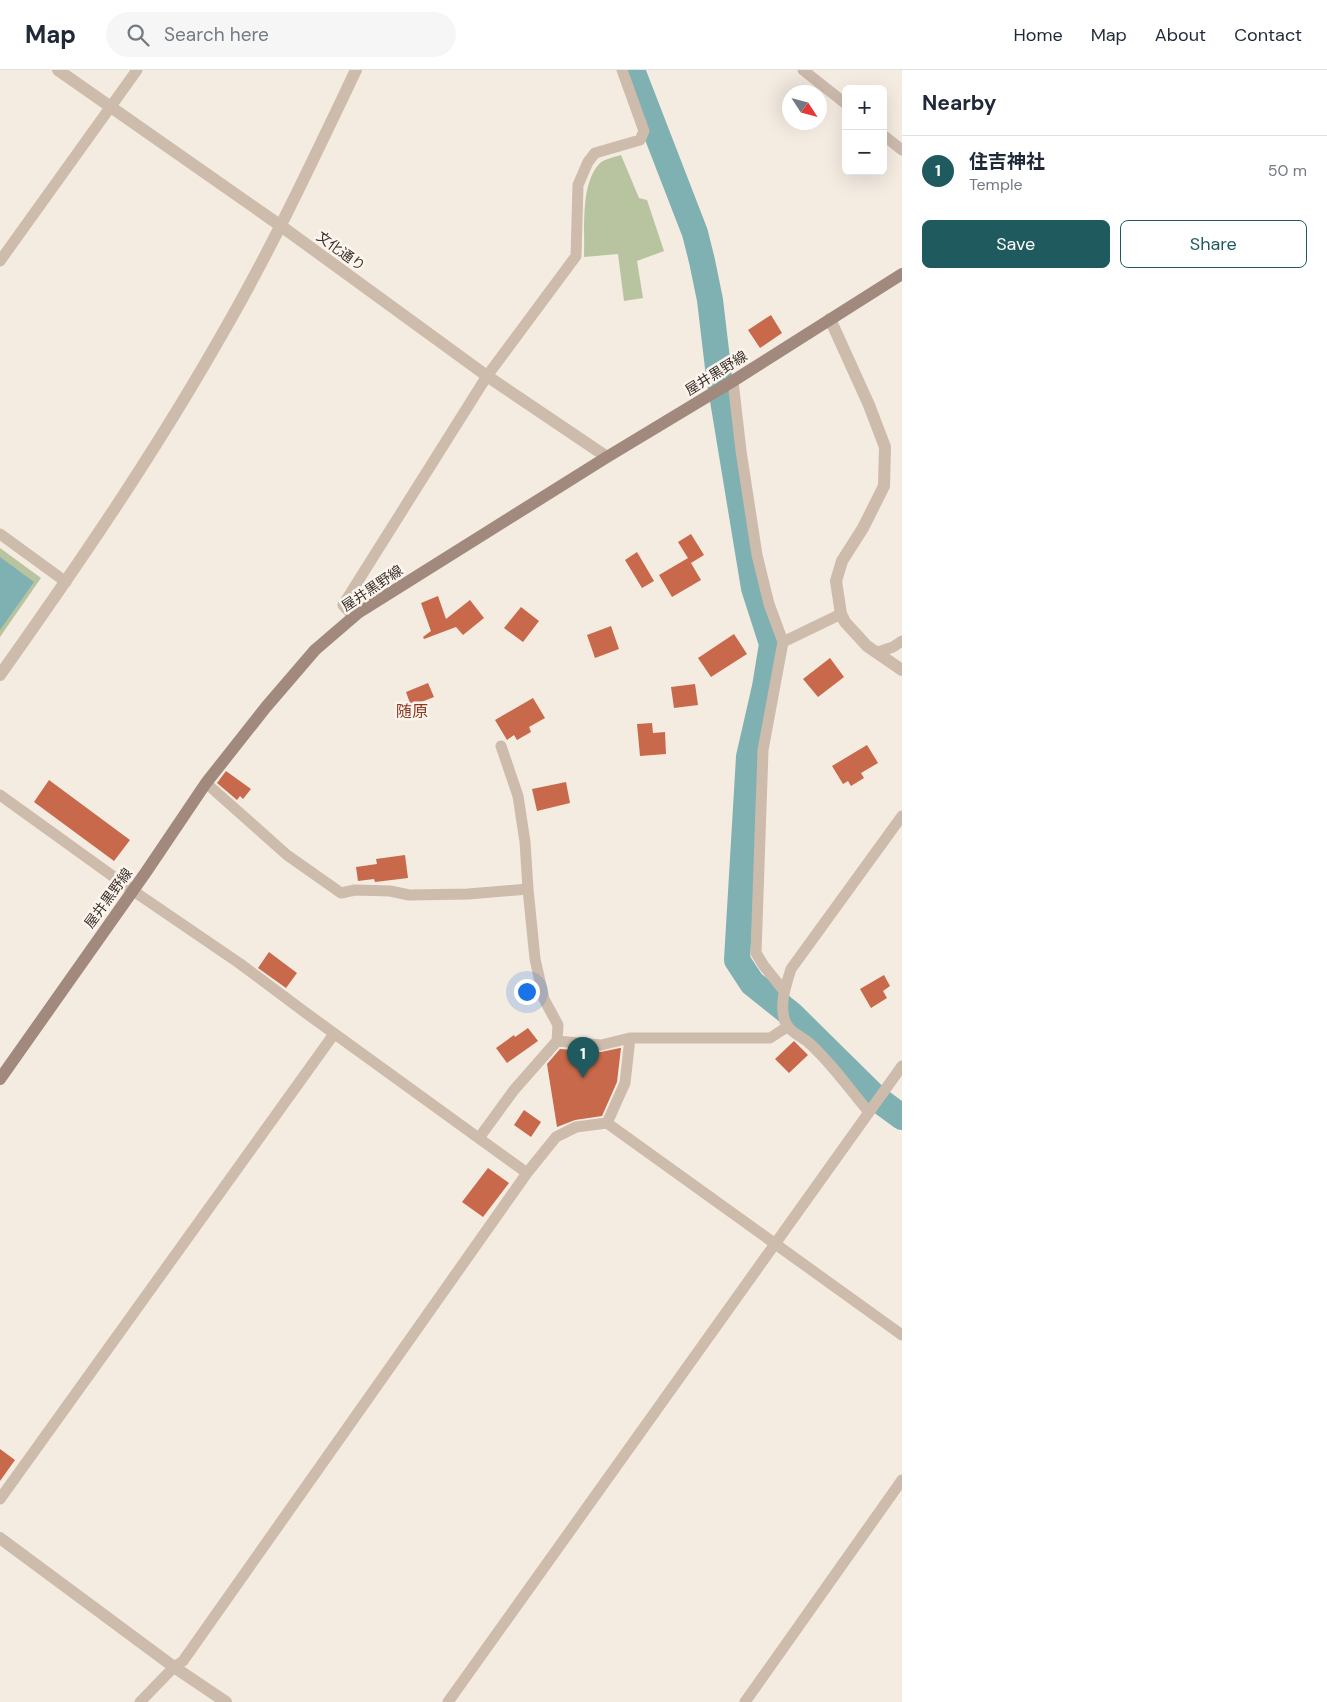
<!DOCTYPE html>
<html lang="en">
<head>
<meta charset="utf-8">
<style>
  :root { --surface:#fff; --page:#f6f6f7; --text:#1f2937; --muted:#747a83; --line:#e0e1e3; --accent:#1f5a5e }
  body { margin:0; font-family:"DM Sans","Noto Sans JP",sans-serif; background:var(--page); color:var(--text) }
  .controls { position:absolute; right:15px; top:15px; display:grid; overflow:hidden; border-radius:8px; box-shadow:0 5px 20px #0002 }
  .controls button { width:45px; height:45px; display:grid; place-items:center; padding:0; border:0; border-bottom:1px solid var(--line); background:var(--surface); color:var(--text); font:25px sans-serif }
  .compass { position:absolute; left:782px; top:15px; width:45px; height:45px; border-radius:50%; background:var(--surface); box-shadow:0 5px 20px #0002; rotate:126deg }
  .you { position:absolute; left:526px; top:921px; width:18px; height:18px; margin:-12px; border:4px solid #fff; border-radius:50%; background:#1a73e8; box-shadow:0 0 0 8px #1a73e833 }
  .badge { display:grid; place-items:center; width:32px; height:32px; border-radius:50%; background:var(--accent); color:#fff; font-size:16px; font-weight:700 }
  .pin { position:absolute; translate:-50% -41px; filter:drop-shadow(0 1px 2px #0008) }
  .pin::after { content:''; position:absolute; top:26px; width:18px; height:15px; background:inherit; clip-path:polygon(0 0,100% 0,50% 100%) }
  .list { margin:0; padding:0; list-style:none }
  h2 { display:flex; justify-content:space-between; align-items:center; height:65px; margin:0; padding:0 20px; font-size:21px }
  h2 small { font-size:16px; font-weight:400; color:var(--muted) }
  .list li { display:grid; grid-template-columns:32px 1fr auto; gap:15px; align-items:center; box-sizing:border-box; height:70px; padding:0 20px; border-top:1px solid var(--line) }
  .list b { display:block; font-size:19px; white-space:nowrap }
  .list p { margin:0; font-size:16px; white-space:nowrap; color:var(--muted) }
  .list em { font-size:16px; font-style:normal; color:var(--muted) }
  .actions { display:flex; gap:10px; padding:15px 20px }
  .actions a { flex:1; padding:11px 0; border:1px solid var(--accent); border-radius:8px; text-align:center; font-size:18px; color:var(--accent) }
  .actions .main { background:var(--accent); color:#fff }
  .icon { flex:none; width:28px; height:28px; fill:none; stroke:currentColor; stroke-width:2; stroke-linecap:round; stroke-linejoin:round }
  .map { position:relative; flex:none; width:902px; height:1632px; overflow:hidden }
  header { display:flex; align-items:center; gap:30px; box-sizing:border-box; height:70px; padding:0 25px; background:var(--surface); border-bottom:1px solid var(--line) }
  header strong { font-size:24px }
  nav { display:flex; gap:28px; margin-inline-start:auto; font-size:18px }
  .search { width:350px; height:45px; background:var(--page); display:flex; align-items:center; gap:12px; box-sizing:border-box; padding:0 18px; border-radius:28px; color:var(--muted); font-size:19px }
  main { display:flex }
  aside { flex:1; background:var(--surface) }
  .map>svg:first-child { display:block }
  .green { fill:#b8c4a0 }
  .water { fill:#7fb0b2 }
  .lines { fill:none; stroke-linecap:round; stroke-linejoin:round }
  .river { stroke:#7fb0b2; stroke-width:26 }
  .building { fill:#c8694b }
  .minor { stroke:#cdbbac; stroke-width:11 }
  .tertiary { stroke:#cdbbac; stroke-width:12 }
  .secondary { stroke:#a18a7d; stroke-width:12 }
  .labels { text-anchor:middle; stroke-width:5; stroke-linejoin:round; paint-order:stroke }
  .street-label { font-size:14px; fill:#3b302b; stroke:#fbf5ee }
  .quarter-label { font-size:16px; fill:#8c3b22; stroke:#fbf5ee }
</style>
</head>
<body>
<header>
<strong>Map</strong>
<div class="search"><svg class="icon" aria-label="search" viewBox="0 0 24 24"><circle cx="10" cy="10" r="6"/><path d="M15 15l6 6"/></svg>Search here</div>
<nav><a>Home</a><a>Map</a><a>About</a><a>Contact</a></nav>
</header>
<main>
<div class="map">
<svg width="902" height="1632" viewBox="0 0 902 1632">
  <rect width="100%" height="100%" fill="#f4ebe1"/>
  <path class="green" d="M 621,85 L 639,128 L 647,130 L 664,181 L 637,191 L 643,228 L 624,231 L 618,184 L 584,187 C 585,160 580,113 600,93 C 605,89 615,87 621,85 Z
    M 0,478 L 41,508 L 0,567 Z"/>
  <path class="water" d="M 0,487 L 34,512 L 0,560 Z"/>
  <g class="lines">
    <path class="river" d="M 632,0 L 695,163 L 702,191 L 710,230 L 719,306 L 754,518 L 772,574 L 765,617 L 749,687 L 737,890 L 752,913 L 792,945 L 876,1028 L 902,1047"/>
  </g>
  <path class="building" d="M 771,245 L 782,263 L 760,278 L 748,260 Z
    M 691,464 L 704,485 L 691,493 L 678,472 Z
    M 637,482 L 654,511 L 642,518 L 625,490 Z
    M 688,488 L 701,510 L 672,527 L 659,505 Z
    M 438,526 L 446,549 L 470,530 L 484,548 L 463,565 L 456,557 L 424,569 L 423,567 L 431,561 L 421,533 Z
    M 521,537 L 539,551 L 523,572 L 504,558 Z
    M 611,556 L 619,579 L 595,588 L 587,565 Z
    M 734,564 L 747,584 L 711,607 L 698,588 Z
    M 830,588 L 844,607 L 818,627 L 803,609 Z
    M 428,613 L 434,627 L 411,636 L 406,622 Z
    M 695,614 L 698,635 L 674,638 L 671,617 Z
    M 533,628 L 545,648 L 529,657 L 531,662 L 517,670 L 514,665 L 507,670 L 495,650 Z
    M 652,653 L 653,663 L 665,662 L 666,684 L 640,686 L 637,654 Z
    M 867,675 L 878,693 L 861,703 L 864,708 L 851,716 L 848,711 L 843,714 L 832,696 Z
    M 226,701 L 251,719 L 243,729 L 240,726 L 237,730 L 217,713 Z
    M 49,710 L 130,770 L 114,791 L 34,732 Z
    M 566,712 L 570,733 L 537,741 L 532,719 Z
    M 405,785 L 408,808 L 375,812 L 374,809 L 358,811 L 356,797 L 377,794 L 376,789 Z
    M 269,882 L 297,903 L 286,918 L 258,898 Z
    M 884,905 L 890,916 L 883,921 L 887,928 L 871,938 L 860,919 Z
    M 528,958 L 538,971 L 507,993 L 496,978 L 514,965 L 515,967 Z
    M 794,971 L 808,985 L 789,1003 L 775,989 Z
    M 620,978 L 621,978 L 617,1012 L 602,1046 L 575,1050 L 557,1057 L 547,994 L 560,979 L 601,982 Z
    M 524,1040 L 541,1052 L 531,1067 L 514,1055 Z
    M 488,1098 L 509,1113 L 483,1147 L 462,1132 Z
    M 0,1379 L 15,1390 L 0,1411 Z"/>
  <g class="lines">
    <path class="minor" d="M 803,0 L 846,34
      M 883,65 L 902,80
      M 0,191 L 137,0
      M 733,311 L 741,381 L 757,485 L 769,534 L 783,572 L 763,680 L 756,883 L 764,896 L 784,921
      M 0,464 L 66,512
      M 354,547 L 343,535 L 487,306 L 576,186 L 578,115 L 588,92 L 595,83 L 640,70 L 644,61 L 622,0
      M 783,572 L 841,544
      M 878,582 L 893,577 L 902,571
      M 501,676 L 518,726 L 525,772 L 528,819
      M 206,713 L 287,785 L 341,823 L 355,820 L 390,821 L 409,825 L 468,824 L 528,819 L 535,889 L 544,929 L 558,955 L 557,971 L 514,1020 L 479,1068
      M 0,725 L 132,820 L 239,893 L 306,943 L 527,1103
      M 557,971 L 601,975 L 630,968 L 770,968 L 787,957
      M 869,1042 C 849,1019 831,992 808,972 C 799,965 786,960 784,948 C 780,932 786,915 791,899 L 902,746
      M 607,1053 L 625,1013 L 630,968
      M 0,1429 L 334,964
      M 140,1632 L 174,1597 L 183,1591 L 527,1103 L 556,1067 L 576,1057 L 607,1053 L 902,1265
      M 448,1632 L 902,996
      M 745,1632 L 902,1410"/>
    <path class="tertiary" d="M 58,0 L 281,156 L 487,306 L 607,387
      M 830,249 L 869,335 L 885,377 L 884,416 L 863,458 L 842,491 L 836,511 L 841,544 L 845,552 L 867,576 L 902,600
      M 0,605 C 78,495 154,384 221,266 C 271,180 313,90 356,0
      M 0,1468 L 174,1597 L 226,1632"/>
    <path class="secondary" d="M 0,1009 L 146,802 L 206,713 L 266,637 L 315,580 L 358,543 L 607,387 L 733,311 L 902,204"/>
  </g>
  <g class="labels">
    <g class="street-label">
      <text transform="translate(341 181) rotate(36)" y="5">文化通り</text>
      <text transform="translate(716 303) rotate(-32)" y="5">屋井黒野線</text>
      <text transform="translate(372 518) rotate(-34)" y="5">屋井黒野線</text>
      <text transform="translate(108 828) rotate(-54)" y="5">屋井黒野線</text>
    </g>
    <g class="quarter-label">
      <text x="412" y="647">随原</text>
    </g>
  </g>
</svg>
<div class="controls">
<button>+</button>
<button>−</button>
</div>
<svg class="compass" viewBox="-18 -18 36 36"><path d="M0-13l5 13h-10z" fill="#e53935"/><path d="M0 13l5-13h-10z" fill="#747a83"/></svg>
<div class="you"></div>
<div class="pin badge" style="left:583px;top:1008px">1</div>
</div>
<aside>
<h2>Nearby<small></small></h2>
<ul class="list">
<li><span class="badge">1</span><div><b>住吉神社</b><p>Temple</p></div><em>50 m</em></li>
</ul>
<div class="actions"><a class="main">Save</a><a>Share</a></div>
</aside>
</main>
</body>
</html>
